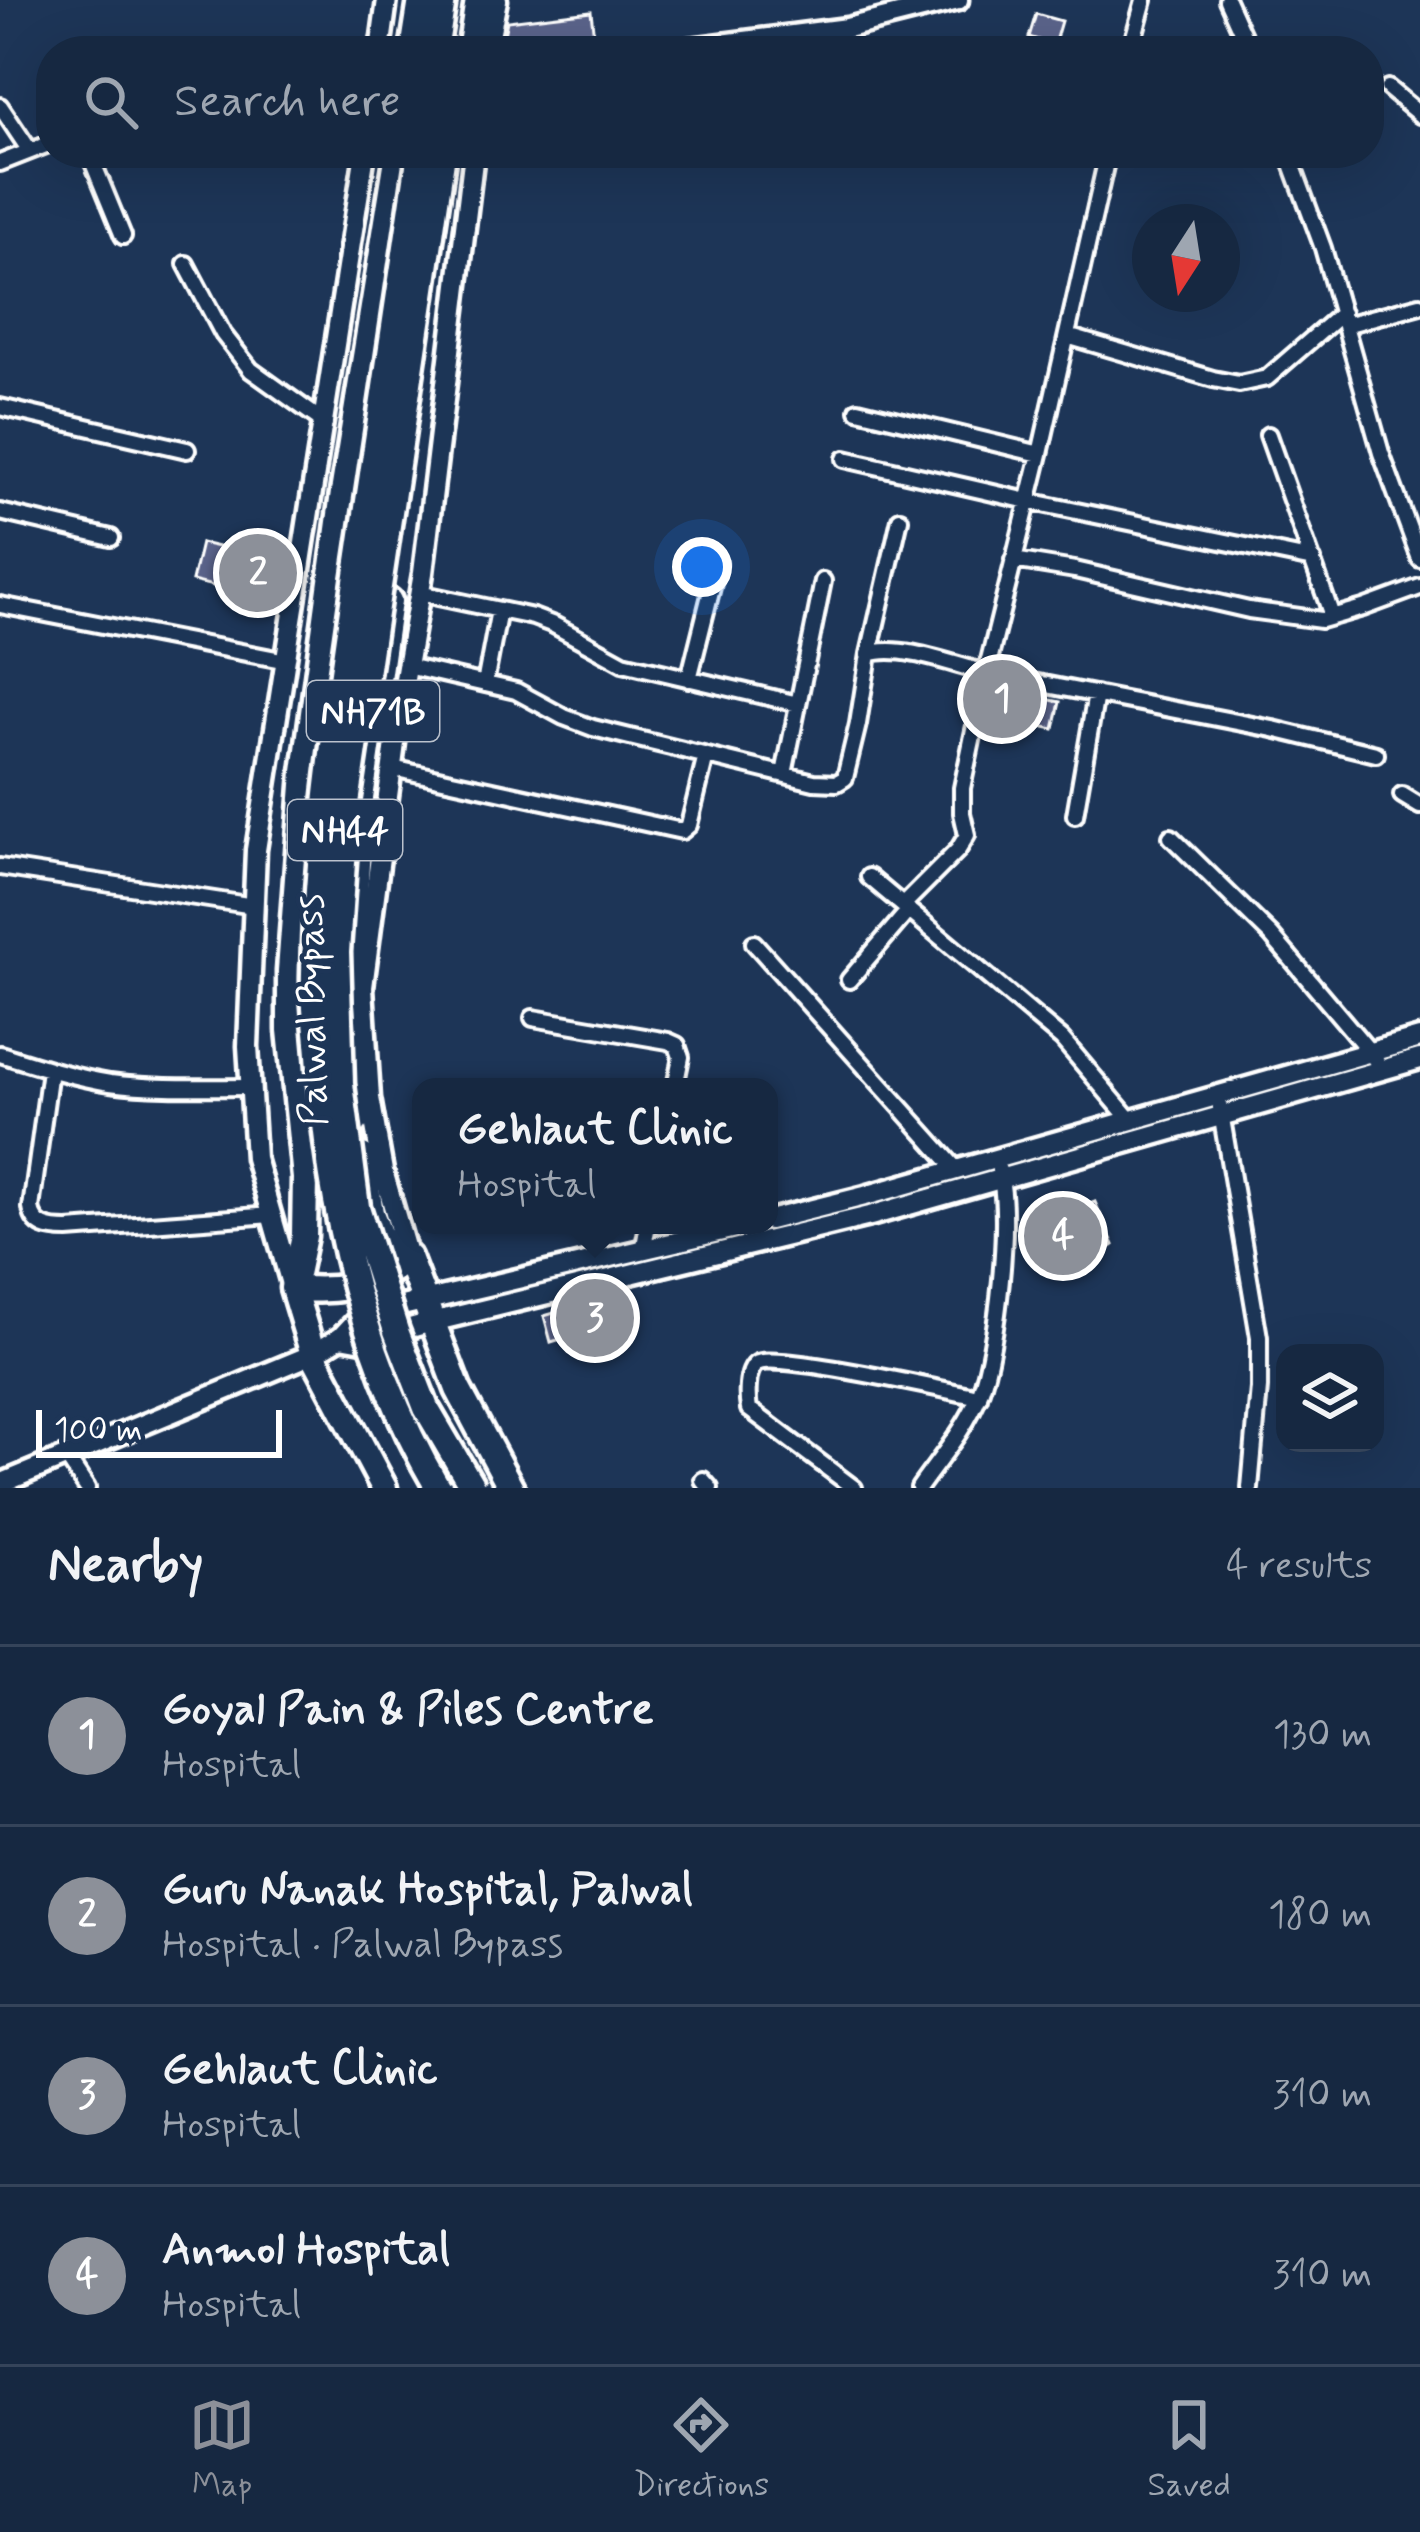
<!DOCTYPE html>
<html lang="en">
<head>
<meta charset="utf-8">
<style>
  :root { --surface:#162841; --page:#1f3048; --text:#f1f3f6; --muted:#9ea6b1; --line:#35445a; --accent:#8c9099 }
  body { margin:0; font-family:Mynerve,sans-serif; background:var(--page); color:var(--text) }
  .controls { position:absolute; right:36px; bottom:36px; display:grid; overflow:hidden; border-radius:24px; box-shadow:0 12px 48px #0002 }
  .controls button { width:108px; height:108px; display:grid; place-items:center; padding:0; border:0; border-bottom:3px solid var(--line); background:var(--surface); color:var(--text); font:60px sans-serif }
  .compass { position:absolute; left:1132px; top:204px; width:108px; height:108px; border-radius:50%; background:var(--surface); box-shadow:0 12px 48px #0002; rotate:192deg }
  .scale { position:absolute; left:36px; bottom:30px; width:246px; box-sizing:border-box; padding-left:12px; border:6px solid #fff; border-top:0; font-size:33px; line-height:42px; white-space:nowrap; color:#fff; -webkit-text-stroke:9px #1d3557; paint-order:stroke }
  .you { position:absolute; left:702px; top:567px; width:42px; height:42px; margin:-30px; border:9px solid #fff; border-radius:50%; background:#1a73e8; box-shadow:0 0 0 18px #1a73e833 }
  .badge { display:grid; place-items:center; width:78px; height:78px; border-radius:50%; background:var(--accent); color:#fff; font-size:39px; font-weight:700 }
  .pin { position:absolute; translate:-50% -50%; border:6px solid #fff; box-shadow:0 3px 12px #0006 }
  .popup { position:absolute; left:412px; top:1078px; width:366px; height:156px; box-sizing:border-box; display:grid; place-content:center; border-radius:24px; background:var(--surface); filter:drop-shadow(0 3px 9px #0005); font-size:39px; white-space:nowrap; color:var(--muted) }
  .popup b { font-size:45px; color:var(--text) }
  .popup::after { content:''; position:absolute; left:50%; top:100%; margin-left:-24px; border:24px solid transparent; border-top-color:var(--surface) }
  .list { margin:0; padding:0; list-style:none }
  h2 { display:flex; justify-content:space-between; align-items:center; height:156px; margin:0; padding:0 48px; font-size:51px }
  h2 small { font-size:39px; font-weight:400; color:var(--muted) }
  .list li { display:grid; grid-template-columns:78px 1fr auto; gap:36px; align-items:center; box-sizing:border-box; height:180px; padding:0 48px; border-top:3px solid var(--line) }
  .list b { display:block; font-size:45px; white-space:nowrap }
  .list p { margin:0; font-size:39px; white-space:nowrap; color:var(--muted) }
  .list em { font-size:39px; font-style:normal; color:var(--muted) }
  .icon { flex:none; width:66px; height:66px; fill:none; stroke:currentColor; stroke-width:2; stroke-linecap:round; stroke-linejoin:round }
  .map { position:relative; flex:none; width:1420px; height:1488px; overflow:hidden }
  .search { position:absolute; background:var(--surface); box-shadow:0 12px 48px #0002; left:36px; right:36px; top:36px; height:132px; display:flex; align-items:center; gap:30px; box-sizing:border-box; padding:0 42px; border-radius:48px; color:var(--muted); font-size:45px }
  .sheet { height:876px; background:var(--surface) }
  nav { display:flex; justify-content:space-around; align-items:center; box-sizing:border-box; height:168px; border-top:3px solid var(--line); background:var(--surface); font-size:33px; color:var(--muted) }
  nav a { display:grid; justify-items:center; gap:6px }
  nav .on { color:var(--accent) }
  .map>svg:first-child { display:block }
  .building { fill:#5a638a; stroke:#fff; stroke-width:3 }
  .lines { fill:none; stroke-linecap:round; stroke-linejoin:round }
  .street-casing { stroke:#fff; stroke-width:22 }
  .secondary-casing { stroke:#fff; stroke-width:27 }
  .highway-casing { stroke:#fff; stroke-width:33 }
  .street { stroke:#1d3557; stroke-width:14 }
  .secondary { stroke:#1d3557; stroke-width:18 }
  .highway { stroke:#1d3557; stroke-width:24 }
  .highway-bridge-casing { stroke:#fff; stroke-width:33; stroke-linecap:butt }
  .highway-bridge { stroke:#1d3557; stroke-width:24 }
  .labels { text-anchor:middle; stroke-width:9; stroke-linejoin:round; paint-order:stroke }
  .shield { fill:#1d3557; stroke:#bbc2cd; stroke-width:3 }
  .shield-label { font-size:36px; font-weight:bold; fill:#fff }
  .street-label { font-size:39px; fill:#fff; stroke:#1d3557 }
</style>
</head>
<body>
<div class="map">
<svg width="1420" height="1488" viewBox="0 0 1420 1488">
  <rect width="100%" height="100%" fill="#1d3557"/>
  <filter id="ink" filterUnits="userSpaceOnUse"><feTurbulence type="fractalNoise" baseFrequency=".00833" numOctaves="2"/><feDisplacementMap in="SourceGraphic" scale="24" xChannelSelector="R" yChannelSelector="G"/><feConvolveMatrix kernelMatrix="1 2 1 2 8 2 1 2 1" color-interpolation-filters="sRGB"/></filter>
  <g filter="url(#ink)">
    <path class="building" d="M 591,11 L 594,38 L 501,50 L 507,21 Z
      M 1036,14 L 1061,21 L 1054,45 L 1029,37 Z
      M 201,543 L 287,563 L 281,602 L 192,581 Z
      M 1012,692 L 1060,702 L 1054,729 L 1006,719 Z
      M 1095,1202 L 1114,1245 L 1085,1265 L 1042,1222 Z
      M 614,1295 L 622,1321 L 588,1331 L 592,1346 L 569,1353 L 564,1338 L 551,1342 L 544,1316 Z"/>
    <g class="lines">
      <defs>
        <path id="street" d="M 1227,0 L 1250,51
          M 1130,51 L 1144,0
          M 1388,88 L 1420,115
          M 0,106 L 30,151
          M 89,153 L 123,236
          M 1288,153 L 1323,248 L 1381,453 L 1420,559
          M 0,163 L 51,143
          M 186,264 L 223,334 L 251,370 L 325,423
          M 1345,325 L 1420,305
          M 1067,336 L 1213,379 L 1239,384 L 1267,378 L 1342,313
          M 0,407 L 187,450
          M 858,410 L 1040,454
          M 1268,435 L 1332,616
          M 845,459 L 1028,501 L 1313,560
          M 0,512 L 111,538
          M 1013,560 L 1075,570 L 1249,610 L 1321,620 L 1363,608 L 1420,587
          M 419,593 L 533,617 L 554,625 L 623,663 L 798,704
          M 0,605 L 287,661
          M 869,654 L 900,519
          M 407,666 L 516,691 L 564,717 L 593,728 L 814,782 L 837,783 L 845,778 L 858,724 L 869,654 C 899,643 955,665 986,673 L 1040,454 L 1108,153
          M 689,679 L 718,563
          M 485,684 L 499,610
          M 392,768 L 682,831 L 689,825 L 706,756
          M 784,774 L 823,581
          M 1402,795 L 1420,806
          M 1075,815 L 1096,694
          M 1171,837 L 1271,935 L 1370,1052 L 1382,1070
          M 0,867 L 254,906
          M 869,877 L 1062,1039 L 1131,1121
          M 903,905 L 958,850 L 967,835 L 962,813 L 962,788 L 986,673 L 1273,729 L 1376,754
          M 754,943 L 957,1170
          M 849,980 L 909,910
          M 533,1018 L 668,1041 L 677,1045 L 681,1057 L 675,1087
          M 0,1054 C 36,1065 72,1077 110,1083 C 156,1089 204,1087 251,1087
          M 50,1070 L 31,1208 C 34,1228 50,1230 68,1230 L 272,1215
          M 1220,1107 L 1259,1337 L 1259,1388 L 1250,1488
          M 643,1251 L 648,1225
          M 593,1262 L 598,1225
          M 66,1456 L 87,1488
          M 703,1480 L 710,1488
          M 854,1488 L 749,1409 C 747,1398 746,1372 756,1364 C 771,1351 949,1391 979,1397
          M 919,1488 C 940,1458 967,1427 980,1393 C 997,1347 1012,1217 999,1170"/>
        <path id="secondary" d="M 380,51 L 387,0
          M 487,51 L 497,0
          M 667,51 L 847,28 L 958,0
          M 769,1220 L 865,1196 L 1420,1038
          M 408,1257 L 383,1171 L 370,1098 L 363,987 L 398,720 L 423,573 L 474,153
          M 291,1284 L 255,1158 L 248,1046 L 256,850 L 365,153
          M 341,1337 L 363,1341 L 432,1322 L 870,1216 L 1420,1059
          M 0,1484 L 313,1354 L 341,1337 L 355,1322 L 389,1309 L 748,1225"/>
        <path id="highway" d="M 413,51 L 421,0
          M 435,51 L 443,0
          M 470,51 L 478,0
          M 349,995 L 361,798 L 389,601
          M 351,1042 L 356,1121
          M 362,1156 L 371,1213 L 380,1236 L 408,1257 L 458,1389 L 511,1488
          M 293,1288 C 330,1292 366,1289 397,1267
          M 384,1488 L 313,1354 L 293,1288 L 304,1236 L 305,1178 L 290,1030 L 290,971 L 305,772 L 343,493 L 398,153"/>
      </defs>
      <use href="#street" class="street-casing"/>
      <use href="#secondary" class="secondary-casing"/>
      <use href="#highway" class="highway-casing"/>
      <use href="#street" class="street"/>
      <use href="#secondary" class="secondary"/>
      <use href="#highway" class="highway"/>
      <defs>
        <path id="highway-bridge" d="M 420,153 C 398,294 377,435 357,575 C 338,707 317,840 314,973 C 313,1000 317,1027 319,1054 C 328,1205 361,1357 438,1488
          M 443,153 L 347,803 L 337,952 L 341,1084 L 357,1207 L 396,1331 L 426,1408 L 473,1488"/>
      </defs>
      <use href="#highway-bridge" class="highway-bridge-casing"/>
      <use href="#highway-bridge" class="highway-bridge"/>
    </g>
  </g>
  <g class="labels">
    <g class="shield">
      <rect x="307" y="681" width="132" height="60" rx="9"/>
      <rect x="288" y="800" width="114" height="60" rx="9"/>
    </g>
    <g class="shield-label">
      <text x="373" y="724">NH71B</text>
      <text x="345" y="843">NH44</text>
    </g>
    <g class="street-label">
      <text transform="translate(310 1010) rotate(-91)" y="14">Palwal Bypass</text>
    </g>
  </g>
</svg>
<div class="controls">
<button><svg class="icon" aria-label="layers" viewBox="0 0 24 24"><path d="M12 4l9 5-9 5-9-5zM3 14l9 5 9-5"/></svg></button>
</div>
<svg class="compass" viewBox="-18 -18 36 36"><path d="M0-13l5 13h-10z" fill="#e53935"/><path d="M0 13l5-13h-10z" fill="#9ea6b1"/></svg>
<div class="scale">100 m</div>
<div class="you"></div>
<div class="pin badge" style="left:1002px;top:699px">1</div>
<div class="pin badge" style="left:258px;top:573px">2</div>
<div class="pin badge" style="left:595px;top:1318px">3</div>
<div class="popup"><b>Gehlaut Clinic</b>Hospital</div>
<div class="pin badge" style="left:1063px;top:1236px">4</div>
<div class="search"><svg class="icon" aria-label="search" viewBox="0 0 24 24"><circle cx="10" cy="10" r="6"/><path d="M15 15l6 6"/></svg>Search here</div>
</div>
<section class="sheet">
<h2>Nearby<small>4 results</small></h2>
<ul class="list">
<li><span class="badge">1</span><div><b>Goyal Pain &amp; Piles Centre</b><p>Hospital</p></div><em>130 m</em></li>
<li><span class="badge">2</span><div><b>Guru Nanak Hospital, Palwal</b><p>Hospital · Palwal Bypass</p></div><em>180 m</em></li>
<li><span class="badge">3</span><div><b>Gehlaut Clinic</b><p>Hospital</p></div><em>310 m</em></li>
<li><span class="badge">4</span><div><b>Anmol Hospital</b><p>Hospital</p></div><em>310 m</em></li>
</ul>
</section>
<nav>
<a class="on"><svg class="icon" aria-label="map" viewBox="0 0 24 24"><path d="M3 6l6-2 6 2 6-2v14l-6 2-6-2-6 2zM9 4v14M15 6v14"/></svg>Map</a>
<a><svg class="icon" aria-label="directions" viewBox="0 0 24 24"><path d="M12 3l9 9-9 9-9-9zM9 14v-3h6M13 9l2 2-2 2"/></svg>Directions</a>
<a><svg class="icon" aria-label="saved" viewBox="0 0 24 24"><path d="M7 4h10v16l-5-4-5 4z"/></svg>Saved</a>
</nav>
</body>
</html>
